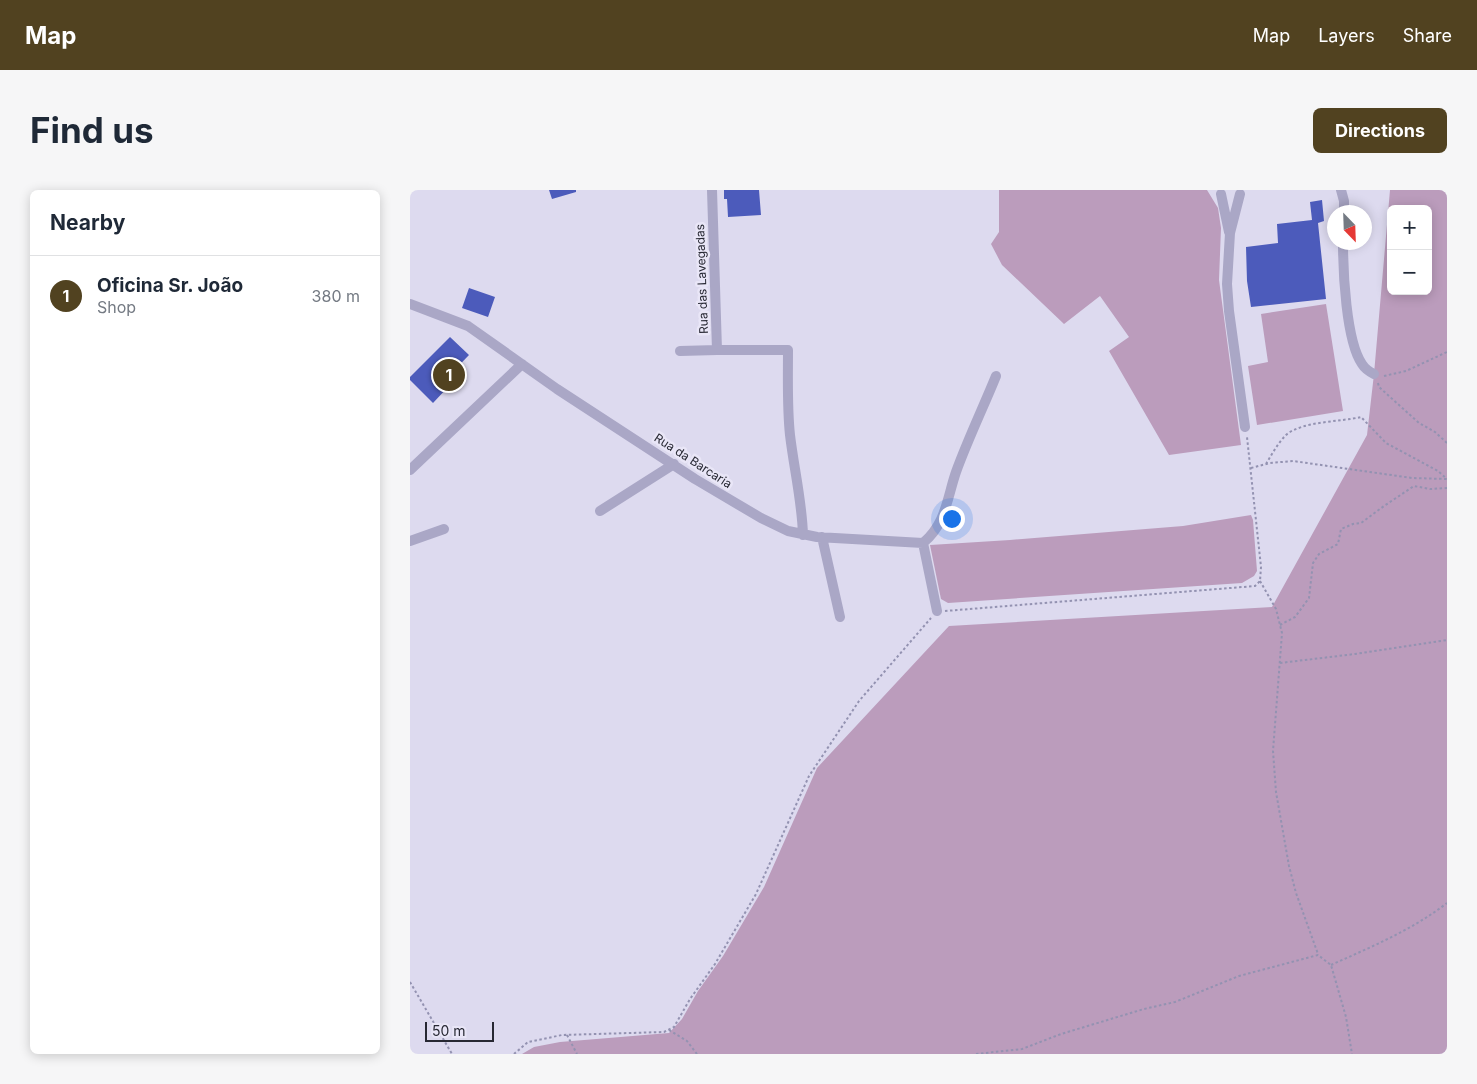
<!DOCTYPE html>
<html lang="en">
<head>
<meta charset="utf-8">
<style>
  :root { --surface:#fff; --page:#f6f6f7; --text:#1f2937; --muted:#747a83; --line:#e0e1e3; --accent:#514220 }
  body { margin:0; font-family:Inter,sans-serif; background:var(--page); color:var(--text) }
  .controls { position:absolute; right:15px; top:15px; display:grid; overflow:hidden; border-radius:8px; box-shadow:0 2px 12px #0003 }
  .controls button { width:45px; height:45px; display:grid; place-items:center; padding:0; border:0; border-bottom:1px solid var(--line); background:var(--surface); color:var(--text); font:25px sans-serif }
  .compass { position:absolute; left:917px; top:15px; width:45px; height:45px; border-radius:50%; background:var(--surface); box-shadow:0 2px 12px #0003; rotate:157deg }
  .scale { position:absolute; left:15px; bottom:12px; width:69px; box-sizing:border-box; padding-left:5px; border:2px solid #272833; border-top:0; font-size:14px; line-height:18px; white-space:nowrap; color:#272833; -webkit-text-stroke:4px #e9e6f7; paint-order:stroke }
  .you { position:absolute; left:541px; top:328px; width:18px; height:18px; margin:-12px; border:4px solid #fff; border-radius:50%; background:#1a73e8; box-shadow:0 0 0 8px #1a73e833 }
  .badge { display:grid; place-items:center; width:32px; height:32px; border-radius:50%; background:var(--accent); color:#fff; font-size:16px; font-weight:700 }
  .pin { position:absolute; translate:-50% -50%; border:2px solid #fff; box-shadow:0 1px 5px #0006 }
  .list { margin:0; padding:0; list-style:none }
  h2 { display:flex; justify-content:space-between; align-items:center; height:65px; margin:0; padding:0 20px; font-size:21px }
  h2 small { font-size:16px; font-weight:400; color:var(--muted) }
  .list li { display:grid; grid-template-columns:32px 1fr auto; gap:15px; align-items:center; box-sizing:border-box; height:80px; padding:0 20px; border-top:1px solid var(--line) }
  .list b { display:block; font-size:19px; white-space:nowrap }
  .list p { margin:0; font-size:16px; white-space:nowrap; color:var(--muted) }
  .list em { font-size:16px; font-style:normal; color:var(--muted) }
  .map { position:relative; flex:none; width:1037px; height:864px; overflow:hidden; border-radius:8px }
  header { display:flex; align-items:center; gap:30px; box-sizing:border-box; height:70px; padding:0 25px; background:var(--accent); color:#fff }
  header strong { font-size:24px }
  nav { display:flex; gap:28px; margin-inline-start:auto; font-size:18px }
  .intro { display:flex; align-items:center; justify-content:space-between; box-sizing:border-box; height:120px; padding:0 30px }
  h1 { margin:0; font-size:35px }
  .button { padding:12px 22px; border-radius:8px; background:var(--accent); color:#fff; font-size:18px; font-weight:700 }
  main { display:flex; gap:30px; padding:0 30px }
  aside { flex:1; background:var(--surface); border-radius:8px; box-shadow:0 2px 12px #0003 }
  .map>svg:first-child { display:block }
  .green { fill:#bb9cbc; fill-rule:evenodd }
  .building { fill:#4c5bbb }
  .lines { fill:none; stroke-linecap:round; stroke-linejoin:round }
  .path { stroke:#9392b1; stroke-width:2; stroke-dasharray:2.5 2.5; stroke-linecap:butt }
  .minor { stroke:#aaa7c6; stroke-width:10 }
  .labels { text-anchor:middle; stroke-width:5; stroke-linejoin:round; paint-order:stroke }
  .street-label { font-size:12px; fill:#272833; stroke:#e9e6f7 }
</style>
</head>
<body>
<header>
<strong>Map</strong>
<nav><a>Map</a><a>Layers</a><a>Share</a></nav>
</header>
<div class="intro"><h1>Find us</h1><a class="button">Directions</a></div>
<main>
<aside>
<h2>Nearby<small></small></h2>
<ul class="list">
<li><span class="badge">1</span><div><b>Oficina Sr. João</b><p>Shop</p></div><em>380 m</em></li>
</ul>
</aside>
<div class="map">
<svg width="1037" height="864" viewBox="0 0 1037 864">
  <rect width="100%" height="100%" fill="#dddaef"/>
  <path class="green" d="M 589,0 L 797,0 L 808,18 L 811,38 L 809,90 L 831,255 L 759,265 L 699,161 L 719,147 L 690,106 L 654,134 L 592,75 L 581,54 L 589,42 Z
    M 980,0 L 1037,0 L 1037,864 L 112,864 L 124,857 L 150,852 L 259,843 L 272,829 L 288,801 L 313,766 L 354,697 L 407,578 L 539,436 L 862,417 L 957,245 L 964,184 ZM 981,19 L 1018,19 L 1018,101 L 981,101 Z
    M 916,114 L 933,221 L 847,235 L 838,176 L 858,172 L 851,124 Z
    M 841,325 L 843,330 L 847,381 L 844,386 L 832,393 L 538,413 L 531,409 L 520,355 L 600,350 L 773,336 Z"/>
  <path class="building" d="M 139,0 L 166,0 L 166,2 L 142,9 Z
    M 314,0 L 349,0 L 351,25 L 318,27 L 317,9 L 314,9 Z
    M 912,10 L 914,31 L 908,33 L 916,109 L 841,117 L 837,91 L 836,57 L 868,53 L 867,34 L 902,30 L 900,12 Z
    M 59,98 L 85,107 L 78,127 L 52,118 Z
    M 40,147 L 59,165 L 34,191 L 39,196 L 23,213 L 0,190 L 0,187 Z"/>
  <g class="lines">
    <path class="path" d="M 974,186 L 996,181 L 1037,162
      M 968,193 L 969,197 L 1009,233 L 1025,242 L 1037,253
      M 856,274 C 862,264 868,253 876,245 C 892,231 930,232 951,227 L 976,253 L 1028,281 L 1037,289
      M 841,278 L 860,273 L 883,271 L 1002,288 L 1037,289
      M 850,391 L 866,419 L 872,443 L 863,561 L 866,602 L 879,676 L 886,703 L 908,764
      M 535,421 L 845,396 L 850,391 L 851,377 L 837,247
      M 870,435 L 885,427 L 899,408 L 903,373 L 909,364 L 928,354 L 931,339 L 943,334 L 951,333 L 974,316 L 1004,296 L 1020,299 L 1037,298
      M 870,473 L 945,464 L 1037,450
      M 921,775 C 961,757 1002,740 1037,713
      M 0,792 L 42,864
      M 259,840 L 277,851 L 287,864
      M 157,845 L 167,864
      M 104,864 L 118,852 L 152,845 L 254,842 L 264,837 L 280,809 L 305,774 L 346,704 L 399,586 L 449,511 L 521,428
      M 566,864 L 612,859 L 651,844 L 734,819 L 765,812 L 829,786 L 908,765 L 921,775 L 936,827 L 942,864"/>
    <path class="minor" d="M 302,0 L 307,160 L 378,160 C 378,189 377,217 380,245 C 384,279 392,311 393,345
      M 931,0 L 934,11 L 934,22
      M 811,4 L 819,42
      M 830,4 L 820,43 L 817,94 L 819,121 L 835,237
      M 933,52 C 933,81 936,151 952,174 C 955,179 960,182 964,184
      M 0,114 L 58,136 L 147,199 L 285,289 L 351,328 L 378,341 L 407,347 L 513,353
      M 270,161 L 307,160
      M 0,280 L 112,174
      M 190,321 L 264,274
      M 412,347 L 430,427
      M 0,351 L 34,339
      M 513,353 C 536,334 537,308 546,282 C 558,249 573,218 586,186
      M 513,353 L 527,421"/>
  </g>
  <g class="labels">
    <g class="street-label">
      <text transform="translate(292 89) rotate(-92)" y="4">Rua das Lavegadas</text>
      <text transform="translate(283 271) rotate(33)" y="4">Rua da Barcaria</text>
    </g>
  </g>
</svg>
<div class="controls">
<button>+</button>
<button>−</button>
</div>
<svg class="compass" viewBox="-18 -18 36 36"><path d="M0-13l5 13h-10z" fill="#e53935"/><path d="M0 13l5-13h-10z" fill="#747a83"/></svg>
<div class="scale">50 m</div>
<div class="you"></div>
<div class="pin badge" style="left:39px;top:185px">1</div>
</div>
</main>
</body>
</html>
